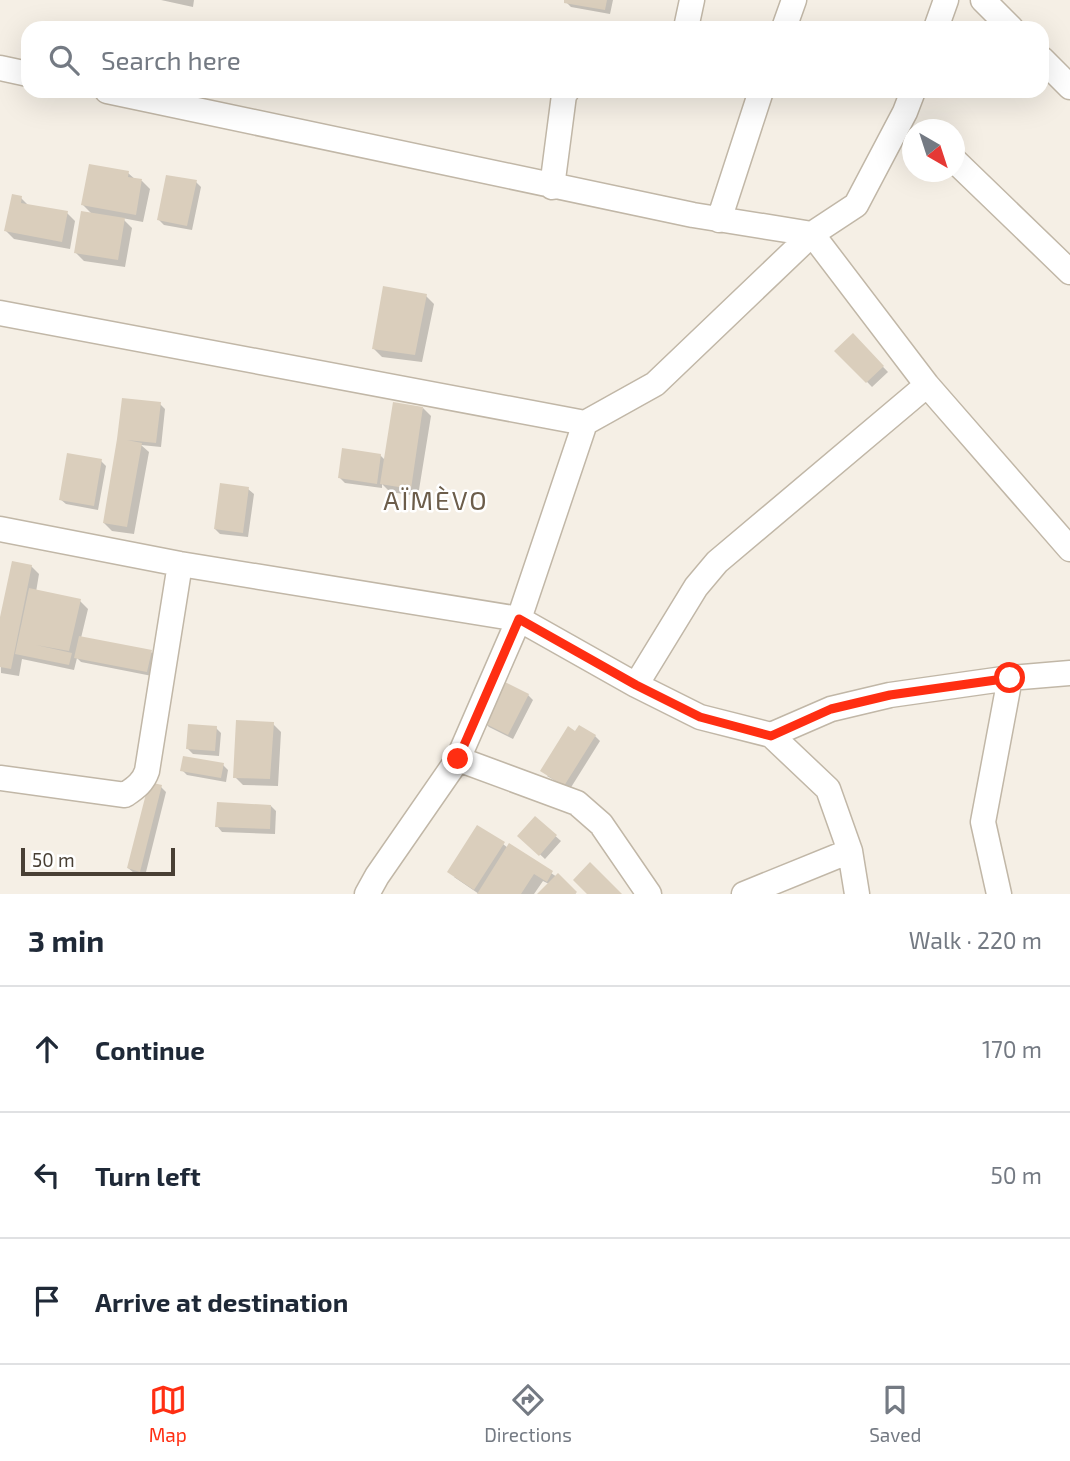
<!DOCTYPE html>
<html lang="en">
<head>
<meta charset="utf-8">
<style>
  :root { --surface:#fff; --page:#f6f6f7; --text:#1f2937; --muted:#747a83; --line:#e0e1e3; --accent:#ff2e12 }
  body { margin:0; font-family:"Exo 2",sans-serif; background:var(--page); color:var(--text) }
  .compass { position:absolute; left:902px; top:119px; width:63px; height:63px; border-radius:50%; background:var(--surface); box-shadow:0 7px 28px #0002; rotate:141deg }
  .scale { position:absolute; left:21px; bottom:18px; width:154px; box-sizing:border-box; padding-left:7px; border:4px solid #483f34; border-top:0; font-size:19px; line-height:24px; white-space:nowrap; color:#483f34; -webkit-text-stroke:5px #fff; paint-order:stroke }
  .stop { position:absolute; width:21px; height:21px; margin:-16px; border:5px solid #ff2e12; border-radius:50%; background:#fff }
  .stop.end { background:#ff2e12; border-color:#fff; box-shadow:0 2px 7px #0008 }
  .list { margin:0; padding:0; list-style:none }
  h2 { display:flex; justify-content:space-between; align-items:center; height:91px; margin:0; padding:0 28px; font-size:30px }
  h2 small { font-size:23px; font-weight:400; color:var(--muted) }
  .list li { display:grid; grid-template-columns:46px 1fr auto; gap:21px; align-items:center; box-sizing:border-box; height:126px; padding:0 28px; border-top:2px solid var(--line) }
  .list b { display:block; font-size:26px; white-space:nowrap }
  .list em { font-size:23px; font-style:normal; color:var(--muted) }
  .icon { flex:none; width:38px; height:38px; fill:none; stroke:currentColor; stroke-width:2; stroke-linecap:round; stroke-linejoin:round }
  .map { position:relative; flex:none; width:1070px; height:894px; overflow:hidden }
  .search { position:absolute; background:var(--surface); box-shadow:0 7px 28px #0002; left:21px; right:21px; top:21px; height:77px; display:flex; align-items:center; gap:18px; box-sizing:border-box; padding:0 24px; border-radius:21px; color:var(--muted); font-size:26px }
  .sheet { height:469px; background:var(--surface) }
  nav { display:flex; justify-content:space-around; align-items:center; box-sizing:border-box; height:98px; border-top:2px solid var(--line); background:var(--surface); font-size:19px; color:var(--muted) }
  nav a { display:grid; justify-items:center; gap:4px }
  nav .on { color:var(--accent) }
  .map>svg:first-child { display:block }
  .shadow { fill:#0003 }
  .building { fill:#dacebc }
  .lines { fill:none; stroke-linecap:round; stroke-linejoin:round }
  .minor-casing { stroke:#c1b7a7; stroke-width:27 }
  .minor { stroke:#fff; stroke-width:24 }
  .route { stroke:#ff2e12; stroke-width:9 }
  .labels { text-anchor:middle; stroke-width:5; stroke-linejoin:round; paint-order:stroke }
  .quarter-label { font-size:26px; letter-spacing:2px; fill:#6c5d4a; stroke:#fff }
</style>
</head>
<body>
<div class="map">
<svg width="1070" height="894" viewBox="0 0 1070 894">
  <rect width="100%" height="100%" fill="#f5efe5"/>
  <path class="shadow" d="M 161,0 L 194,0 L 193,7 Z
    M 566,0 L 613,0 L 610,14 L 571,7 L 566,2 Z
    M 128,173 L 136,180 L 142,181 L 150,189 L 143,222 L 122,218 L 132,228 L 125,267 L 84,261 L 76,253 L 93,215 L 83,205 Z
    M 196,182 L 201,187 L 192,230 L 164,225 L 159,220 Z
    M 21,198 L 29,206 L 67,213 L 75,221 L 70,249 L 14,239 L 6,231 Z
    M 426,296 L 434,304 L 422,362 L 382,357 L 374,349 Z
    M 853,336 L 888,372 L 872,387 L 837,351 Z
    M 160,404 L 165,409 L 161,447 L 141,445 L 149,452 L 134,534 L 112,531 L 104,523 L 119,438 Z
    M 423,408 L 431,416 L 418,496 L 390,492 L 382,484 L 382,488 L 345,483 L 340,478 L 380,455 L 386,461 Z
    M 101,461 L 106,466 L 98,510 L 66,504 L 60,499 Z
    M 248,489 L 254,494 L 248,537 L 220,534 L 215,529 Z
    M 31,566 L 39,574 L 36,592 L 80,601 L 88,609 L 81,638 L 151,652 L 156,657 L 152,676 L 81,662 L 77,658 L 74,670 L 22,659 L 19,676 L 1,673 L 0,619 Z
    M 528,695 L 533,700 L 513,739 L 489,727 L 484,722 Z
    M 273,724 L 281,732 L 278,786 L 243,785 L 235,777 Z
    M 216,728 L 221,733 L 219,756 L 193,754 L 188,749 Z
    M 595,736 L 600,741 L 570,789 L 547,776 Z
    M 223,765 L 228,770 L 226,782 L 187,775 L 182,770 Z
    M 161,787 L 166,792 L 145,876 L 134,873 L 128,868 Z
    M 271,806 L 276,811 L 275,834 L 222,832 L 217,826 Z
    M 535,818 L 561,841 L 545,859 L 520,836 Z
    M 503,844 L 508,848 L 510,846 L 557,877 L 558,876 L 576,894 L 539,894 L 549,884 L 543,881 L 534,894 L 479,894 L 454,877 Z"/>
  <path class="building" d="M 564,0 L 607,0 L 605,10 L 564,3 Z
    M 426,23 L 459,26 L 459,28 L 426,28 Z
    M 89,164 L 129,171 L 128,177 L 142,179 L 136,215 L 81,205 Z
    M 166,175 L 197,180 L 187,226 L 157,220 Z
    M 12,194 L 22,196 L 21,203 L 68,211 L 62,242 L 4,231 Z
    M 81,211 L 125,218 L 118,260 L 74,253 Z
    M 383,286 L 427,294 L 415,355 L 372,349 Z
    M 853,333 L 884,366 L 866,383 L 834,351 Z
    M 122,398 L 161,402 L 156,443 L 127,440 L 142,443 L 127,527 L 103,523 L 117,439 Z
    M 393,402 L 423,407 L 411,489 L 380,484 Z
    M 342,448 L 381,454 L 377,484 L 338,478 Z
    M 67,453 L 102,459 L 94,506 L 59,500 Z
    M 220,483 L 249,487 L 243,533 L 214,529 Z
    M 12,561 L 32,565 L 11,669 L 0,667 L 0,617 Z
    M 29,588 L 81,599 L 69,651 L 36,645 L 72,653 L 69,665 L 15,654 Z
    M 79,636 L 152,650 L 147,672 L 74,658 Z
    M 503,681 L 529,694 L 508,735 L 482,722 Z
    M 236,720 L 274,722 L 270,779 L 233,778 Z
    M 188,724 L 217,726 L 215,751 L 186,749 Z
    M 579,725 L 596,735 L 564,786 L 540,771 L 568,726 L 575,731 Z
    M 183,756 L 224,763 L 221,778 L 180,771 Z
    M 149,782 L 162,785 L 140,872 L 127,868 Z
    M 217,802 L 271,805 L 270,829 L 215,827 Z
    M 535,816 L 557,835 L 539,856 L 517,836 Z
    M 477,825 L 505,842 L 474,890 L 447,872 Z
    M 509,843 L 553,871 L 547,882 L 534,874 L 521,894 L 477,894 Z
    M 590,862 L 622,894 L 587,894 L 573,880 Z
    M 558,873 L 577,892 L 575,894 L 537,894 Z"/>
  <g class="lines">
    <defs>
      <path id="minor" d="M 983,0 L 1011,28
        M 686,28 L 692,0
        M 784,28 L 794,0
        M 936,28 L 946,0
        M 1042,59 L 1070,87
        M 0,68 L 28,74
        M 107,91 L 693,215 L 812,234 L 927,385 L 1070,549
        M 954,160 L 1070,272
        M 552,187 L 564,95 L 567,91
        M 719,220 L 761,91
        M 0,313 L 585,423
        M 0,529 L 180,564 L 519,619 L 636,685 L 700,717 L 771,735 L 831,709 L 890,695 L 1010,678 L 1070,673
        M 636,685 L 696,587 L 717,562 L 927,385
        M 771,735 L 828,789 L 850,851 L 857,894
        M 458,759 L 577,803 L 601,824 L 649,894
        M 0,778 L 125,795 C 135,788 143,783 147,771 L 180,564
        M 367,894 L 377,876 L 458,759 L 519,619 L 585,423 L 655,384 L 812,234 L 856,205 L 905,112 L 913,91
        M 744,894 L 850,851
        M 999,894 L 983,822 L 1010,678"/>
    </defs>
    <use href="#minor" class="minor-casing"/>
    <use href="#minor" class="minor"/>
  </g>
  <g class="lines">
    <path class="route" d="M 458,759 L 519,619 L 636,685 L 700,717 L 771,736 L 831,709 L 890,695 L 1010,678"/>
  </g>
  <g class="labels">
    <g class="quarter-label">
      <text x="436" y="510">AÏMÈVO</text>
    </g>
  </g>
</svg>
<svg class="compass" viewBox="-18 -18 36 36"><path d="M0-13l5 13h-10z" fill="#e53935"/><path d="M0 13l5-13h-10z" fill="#747a83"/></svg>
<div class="scale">50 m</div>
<div class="stop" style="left:1010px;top:678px"></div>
<div class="stop end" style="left:458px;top:759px"></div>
<div class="search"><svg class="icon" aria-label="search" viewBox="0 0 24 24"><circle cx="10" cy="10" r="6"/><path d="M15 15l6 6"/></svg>Search here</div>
</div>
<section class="sheet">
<h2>3 min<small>Walk · 220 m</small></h2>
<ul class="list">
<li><svg class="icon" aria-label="ahead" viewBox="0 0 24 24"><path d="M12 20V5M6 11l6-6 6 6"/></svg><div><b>Continue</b></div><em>170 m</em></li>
<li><svg class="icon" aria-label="left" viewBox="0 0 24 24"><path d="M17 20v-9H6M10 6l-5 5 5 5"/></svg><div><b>Turn left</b></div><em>50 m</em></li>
<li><svg class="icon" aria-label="arrive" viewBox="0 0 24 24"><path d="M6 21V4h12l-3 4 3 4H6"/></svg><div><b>Arrive at destination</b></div></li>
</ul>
</section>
<nav>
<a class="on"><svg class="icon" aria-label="map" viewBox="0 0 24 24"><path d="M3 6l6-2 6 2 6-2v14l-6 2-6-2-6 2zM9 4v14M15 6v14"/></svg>Map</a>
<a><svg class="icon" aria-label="directions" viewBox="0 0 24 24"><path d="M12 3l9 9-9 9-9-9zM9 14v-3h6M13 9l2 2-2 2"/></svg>Directions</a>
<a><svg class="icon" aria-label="saved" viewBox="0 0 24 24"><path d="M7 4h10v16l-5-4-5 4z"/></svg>Saved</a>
</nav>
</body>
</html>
